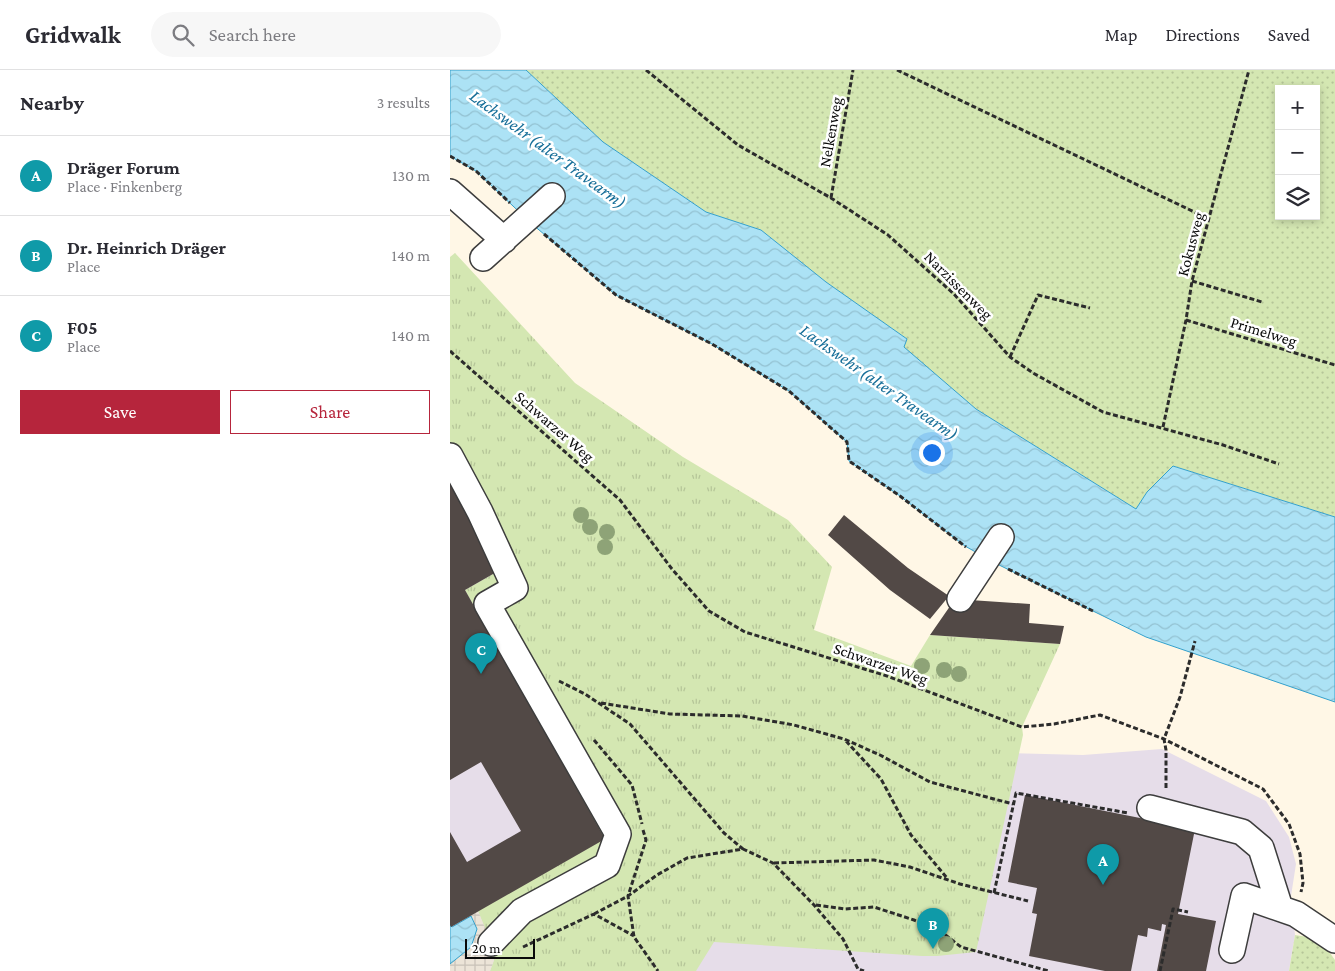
<!DOCTYPE html>
<html lang="en">
<head>
<meta charset="utf-8">
<style>
  :root { --surface:#fff; --page:#f7f7f7; --text:#2b2b33; --muted:#7c7c81; --line:#e1e1e2; --accent:#b6253c }
  body { margin:0; font-family:"Crimson Pro",serif; background:var(--page); color:var(--text) }
  .controls { position:absolute; right:15px; top:15px; display:grid; overflow:hidden; border-radius:0px; box-shadow:0 2px 8px #0003 }
  .controls button { width:45px; height:45px; display:grid; place-items:center; padding:0; border:0; border-bottom:1px solid var(--line); background:var(--surface); color:var(--text); font:25px sans-serif }
  .scale { position:absolute; left:15px; bottom:12px; width:70px; box-sizing:border-box; padding-left:5px; border:2px solid #0a0a0a; border-top:0; font-size:14px; line-height:18px; white-space:nowrap; color:#0a0a0a; -webkit-text-stroke:4px #fff; paint-order:stroke }
  .you { position:absolute; left:481px; top:382px; width:18px; height:18px; margin:-12px; border:4px solid #fff; border-radius:50%; background:#1a73e8; box-shadow:0 0 0 8px #1a73e833 }
  .badge { display:grid; place-items:center; width:32px; height:32px; border-radius:50%; background:var(--accent); color:#fff; font-size:16px; font-weight:700 }
  .pin { position:absolute; translate:-50% -41px; filter:drop-shadow(0 1px 2px #0008) }
  .pin::after { content:''; position:absolute; top:26px; width:18px; height:15px; background:inherit; clip-path:polygon(0 0,100% 0,50% 100%) }
  .list { margin:0; padding:0; list-style:none }
  h2 { display:flex; justify-content:space-between; align-items:center; height:65px; margin:0; padding:0 20px; font-size:21px }
  h2 small { font-size:16px; font-weight:400; color:var(--muted) }
  .list li { display:grid; grid-template-columns:32px 1fr auto; gap:15px; align-items:center; box-sizing:border-box; height:80px; padding:0 20px; border-top:1px solid var(--line) }
  .list b { display:block; font-size:19px; white-space:nowrap }
  .list p { margin:0; font-size:16px; white-space:nowrap; color:var(--muted) }
  .list em { font-size:16px; font-style:normal; color:var(--muted) }
  .actions { display:flex; gap:10px; padding:15px 20px }
  .actions a { flex:1; padding:11px 0; border:1px solid var(--accent); border-radius:0px; text-align:center; font-size:18px; color:var(--accent) }
  .actions .main { background:var(--accent); color:#fff }
  .icon { flex:none; width:28px; height:28px; fill:none; stroke:currentColor; stroke-width:2; stroke-linecap:round; stroke-linejoin:round }
  .map { position:relative; flex:none; width:885px; height:901px; overflow:hidden }
  header { display:flex; align-items:center; gap:30px; box-sizing:border-box; height:70px; padding:0 25px; background:var(--surface); border-bottom:1px solid var(--line) }
  header strong { font-size:24px }
  nav { display:flex; gap:28px; margin-inline-start:auto; font-size:18px }
  .search { width:350px; height:45px; background:var(--page); display:flex; align-items:center; gap:12px; box-sizing:border-box; padding:0 18px; border-radius:28px; color:var(--muted); font-size:19px }
  main { display:flex }
  aside { flex:1; background:var(--surface) }
  .map>svg:first-child { display:block }
  .industrial { fill:#e6dde9 }
  .grass { fill:url(#grass-tufts) }
  .garden { fill:url(#garden-dots); fill-rule:evenodd }
  .plaza { fill:url(#plaza-grid) }
  .water { fill:url(#water-waves); stroke:#34a0cb }
  .building { fill:#524946 }
  .lines { fill:none; stroke-linecap:round; stroke-linejoin:round }
  .minor-casing { stroke:#3d3d3d; stroke-width:28 }
  .path { stroke:#2c2c2c; stroke-width:3; stroke-dasharray:5 2.5; stroke-linecap:butt }
  .minor { stroke:#fff; stroke-width:25 }
  .tree { fill:#8ea377 }
  .labels { text-anchor:middle; stroke-width:5; stroke-linejoin:round; paint-order:stroke }
  .street-label { font-size:16px; fill:#0a0a0a; stroke:#fff }
  .water-label { font-size:18px; font-style:italic; fill:#166e98; stroke:#fff }
</style>
</head>
<body>
<header>
<strong>Gridwalk</strong>
<div class="search"><svg class="icon" aria-label="search" viewBox="0 0 24 24"><circle cx="10" cy="10" r="6"/><path d="M15 15l6 6"/></svg>Search here</div>
<nav><a>Map</a><a>Directions</a><a>Saved</a></nav>
</header>
<main>
<aside>
<h2>Nearby<small>3 results</small></h2>
<ul class="list">
<li><span class="badge" style="background:#0f9aa8">A</span><div><b>Dräger Forum</b><p>Place · Finkenberg</p></div><em>130 m</em></li>
<li><span class="badge" style="background:#0f9aa8">B</span><div><b>Dr. Heinrich Dräger</b><p>Place</p></div><em>140 m</em></li>
<li><span class="badge" style="background:#0f9aa8">C</span><div><b>F05</b><p>Place</p></div><em>140 m</em></li>
</ul>
<div class="actions"><a class="main">Save</a><a>Share</a></div>
</aside>
<div class="map">
<svg width="885" height="901" viewBox="0 0 885 901">
  <defs>
    <pattern id="grass-tufts" width="24" height="20" patternUnits="userSpaceOnUse" patternTransform="scale(1.25)"><rect width="24" height="20" fill="#d4e7b2"/><path d="M3 7l-1-3M5 7V3M7 7l1-3M15 17l-1-3M17 17v-4M19 17l1-3" fill="none" stroke="#b5c598"/></pattern>
    <pattern id="garden-dots" width="8" height="8" patternUnits="userSpaceOnUse" patternTransform="scale(1.25)"><rect width="8" height="8" fill="#d4e7b2"/><path d="M2 2h.1M6 6h.1" fill="none" stroke="#b5c598" stroke-width="1.8" stroke-linecap="round"/></pattern>
    <pattern id="plaza-grid" width="8" height="8" patternUnits="userSpaceOnUse" patternTransform="scale(1.25)"><rect width="8" height="8" fill="#ece4d8"/><path d="M0 4h8M4 0v8" fill="none" stroke="#c9c2b8"/></pattern>
    <pattern id="water-waves" width="16" height="10" patternUnits="userSpaceOnUse" patternTransform="scale(1.25)"><rect width="16" height="10" fill="#ace2f5"/><path d="M0 5q4-4 8 0t8 0" fill="none" stroke="#93c1d1"/></pattern>
  </defs>
  <rect width="100%" height="100%" fill="#fff7e6"/>
  <path class="industrial" d="M 0,348 L 551,683 L 633,685 L 712,679 L 816,731 L 839,767 L 846,794 L 841,826 L 845,865 L 839,901 L 0,901 Z"/>
  <path class="grass" d="M 5,183 L 125,313 L 233,387 L 338,450 L 382,497 L 364,560 L 461,596 L 480,565 L 610,574 L 572,657 L 573,665 L 526,882 L 487,886 L 472,886 L 264,872 L 246,901 L 40,901 L 44,890 L 41,873 L 28,841 L 154,769 L 15,520 L 50,500 L 0,411 L 0,187 Z"/>
  <path class="garden" d="M 76,0 L 885,0 L 885,447 L 723,396 L 697,422 L 686,439 L 526,339 L 453,277 L 457,269 L 376,212 L 311,160 L 256,142 L 153,72 ZM 829,19 L 866,19 L 866,146 L 829,146 Z
    M 845,865 L 858,867 L 880,883 L 885,890 L 885,901 L 839,901 Z"/>
  <path class="plaza" d="M 28,841 L 41,873 L 44,890 L 40,901 L 0,901 L 0,855 L 2,857 Z"/>
  <path class="water" d="M 0,0 L 76,0 L 153,72 L 256,142 L 311,160 L 376,212 L 457,269 L 454,277 L 526,339 L 686,439 L 697,422 L 723,396 L 885,447 L 885,632 L 696,567 L 545,493 L 515,476 L 450,426 L 399,391 L 397,372 L 339,321 L 262,274 L 166,225 L 82,154 L 26,101 L 0,86 Z
    M 21,846 L 27,859 L 21,877 L 0,894 L 0,855 L 2,857 Z"/>
  <path class="building" d="M 0,411 L 50,500 L 15,520 L 155,769 L 1,857 L 0,855 L 0,762 L 17,792 L 71,761 L 31,692 L 0,710 Z
    M 394,445 L 458,498 L 499,526 L 480,549 L 440,520 L 378,465 Z
    M 505,529 L 580,534 L 579,553 L 614,556 L 610,574 L 480,565 Z
    M 575,725 L 745,759 L 728,844 L 766,851 L 756,901 L 707,901 L 716,855 L 712,854 L 711,861 L 698,858 L 697,867 L 688,865 L 681,901 L 655,901 L 579,886 L 587,844 L 582,843 L 587,818 L 558,812 Z"/>
  <g class="lines">
    <defs>
      <path id="minor" d="M 0,122 L 54,170
        M 33,188 L 102,126
        M 0,386 L 30,442 L 65,518 L 37,534 L 168,764 L 157,795 L 72,841 L 41,873
        M 510,529 L 551,467
        M 700,738 L 792,762 L 811,778 L 830,838
        M 782,880 L 794,826 L 846,844 L 885,870"/>
    </defs>
    <use href="#minor" class="minor-casing"/>
    <path class="path" d="M 196,0 L 288,75 L 381,128 L 438,165 L 504,224 L 560,287 L 583,303 L 653,342 L 773,375 L 829,394
      M 447,0 L 759,149
      M 0,86 L 26,101 L 60,133
      M 381,128 L 403,0
      M 94,164 L 166,225 L 262,274 L 339,321 L 397,372 L 399,391 L 450,426 L 516,477
      M 742,211 L 812,232
      M 736,250 L 885,295
      M 0,281 L 170,430 L 222,499 L 259,541 L 295,562 L 437,606 L 572,657 L 604,654 L 650,645 L 714,669 L 813,719 L 839,754 L 850,784 L 853,813 L 851,822
      M 560,287 L 588,225 L 640,238
      M 713,357 L 736,250 L 742,211 L 799,0
      M 558,499 L 643,541
      M 109,611 L 135,624 L 180,654 L 274,763 L 293,779
      M 151,633 L 220,644 L 292,646 L 344,655 L 394,669 L 430,685 L 480,712 L 563,734
      M 144,670 L 182,715 L 192,754
      M 396,671 L 431,709 L 461,765 L 497,808
      M 716,718 L 716,680 L 714,669 L 730,627 L 745,571
      M 193,760 L 196,770 L 178,826 L 184,867 L 208,901
      M 324,793 L 424,790 L 460,797 L 510,814 L 578,831
      M 544,823 L 566,723 L 678,743
      M 366,835 L 395,839 L 424,837 L 464,850 L 489,860 L 511,877 L 599,901
      M 144,844 L 178,826 L 207,805 L 237,788 L 293,779 L 323,793 L 364,835 L 393,869 L 408,899 L 414,901
      M 73,877 L 144,844 L 184,866
      M 710,901 L 723,839 L 738,842"/>
    <use href="#minor" class="minor"/>
  </g>
  <g class="tree">
    <circle cx="131" cy="445" r="8"/>
    <circle cx="140" cy="457" r="8"/>
    <circle cx="157" cy="462" r="8"/>
    <circle cx="155" cy="477" r="8"/>
    <circle cx="472" cy="596" r="8"/>
    <circle cx="494" cy="600" r="8"/>
    <circle cx="509" cy="604" r="8"/>
    <circle cx="496" cy="874" r="8"/>
  </g>
  <g class="labels">
    <g class="street-label">
      <text transform="translate(380 62) rotate(-80)" y="6">Nelkenweg</text>
      <text transform="translate(740 174) rotate(-75)" y="6">Kokusweg</text>
      <text transform="translate(509 215) rotate(45)" y="6">Narzissenweg</text>
      <text transform="translate(814 261) rotate(17)" y="6">Primelweg</text>
      <text transform="translate(105 356) rotate(41)" y="6">Schwarzer Weg</text>
      <text transform="translate(431 593) rotate(19)" y="6">Schwarzer Weg</text>
    </g>
    <g class="water-label">
      <text transform="translate(98 79) rotate(36)" y="6">Lachswehr (alter Travearm)</text>
      <text transform="translate(429 312) rotate(35)" y="6">Lachswehr (alter Travearm)</text>
    </g>
  </g>
</svg>
<div class="controls">
<button>+</button>
<button>−</button>
<button><svg class="icon" aria-label="layers" viewBox="0 0 24 24"><path d="M12 4l9 5-9 5-9-5zM3 14l9 5 9-5"/></svg></button>
</div>
<div class="scale">20 m</div>
<div class="you"></div>
<div class="pin badge" style="left:653px;top:815px;background:#0f9aa8">A</div>
<div class="pin badge" style="left:483px;top:879px;background:#0f9aa8">B</div>
<div class="pin badge" style="left:31px;top:604px;background:#0f9aa8">C</div>
</div>
</main>
</body>
</html>
